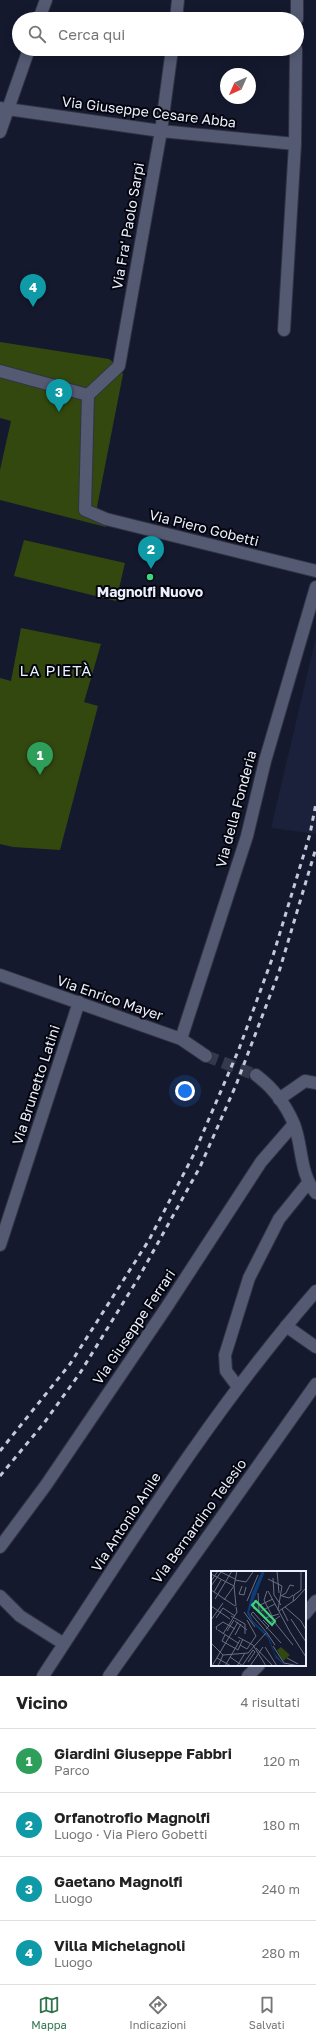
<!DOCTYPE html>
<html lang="it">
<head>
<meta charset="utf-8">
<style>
  :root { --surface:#fff; --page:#f6f6f6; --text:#222; --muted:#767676; --line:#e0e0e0; --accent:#2f734b }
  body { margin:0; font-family:"Golos Text",sans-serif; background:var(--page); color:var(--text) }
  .compass { position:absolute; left:220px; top:68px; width:36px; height:36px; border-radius:50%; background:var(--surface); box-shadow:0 2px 10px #0003; rotate:225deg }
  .you { position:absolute; left:185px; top:1091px; width:14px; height:14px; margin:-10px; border:3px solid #fff; border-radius:50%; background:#1a73e8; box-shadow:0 0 0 6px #1a73e833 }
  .badge { display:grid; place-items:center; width:26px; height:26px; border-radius:50%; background:var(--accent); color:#fff; font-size:13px; font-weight:700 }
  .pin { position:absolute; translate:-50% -33px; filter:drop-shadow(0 1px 2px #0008) }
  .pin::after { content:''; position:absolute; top:21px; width:14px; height:12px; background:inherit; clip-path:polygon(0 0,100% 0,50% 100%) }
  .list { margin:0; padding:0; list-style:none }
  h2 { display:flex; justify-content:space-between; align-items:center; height:52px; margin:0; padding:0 16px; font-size:17px }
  h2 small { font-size:13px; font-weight:400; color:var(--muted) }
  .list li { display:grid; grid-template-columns:26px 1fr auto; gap:12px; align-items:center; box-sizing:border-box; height:64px; padding:0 16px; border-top:1px solid var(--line) }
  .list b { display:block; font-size:15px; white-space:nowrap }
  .list p { margin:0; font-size:13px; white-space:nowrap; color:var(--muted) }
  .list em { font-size:13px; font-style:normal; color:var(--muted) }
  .icon { flex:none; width:22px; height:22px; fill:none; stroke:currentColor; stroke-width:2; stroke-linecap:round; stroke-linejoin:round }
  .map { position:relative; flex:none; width:316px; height:1676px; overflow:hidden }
  .search { position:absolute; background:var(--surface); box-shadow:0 2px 10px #0003; left:12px; right:12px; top:12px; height:44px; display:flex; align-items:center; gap:10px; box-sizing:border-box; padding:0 14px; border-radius:22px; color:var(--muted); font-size:15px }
  .sheet { height:308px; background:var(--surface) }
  nav { display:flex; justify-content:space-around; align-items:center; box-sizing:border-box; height:56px; border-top:1px solid var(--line); background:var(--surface); font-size:11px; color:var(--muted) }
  nav a { display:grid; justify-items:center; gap:2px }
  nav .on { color:var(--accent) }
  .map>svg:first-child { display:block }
  .built { fill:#1b213b }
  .green { fill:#33480f }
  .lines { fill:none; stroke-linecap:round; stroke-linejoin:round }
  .minor-tunnel { stroke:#35394d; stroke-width:12; stroke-dasharray:12 6; stroke-linecap:butt }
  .minor-casing { stroke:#313344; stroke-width:14 }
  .minor { stroke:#535a72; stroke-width:12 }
  .rail { stroke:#c4c9d8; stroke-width:3; stroke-dasharray:5 5; stroke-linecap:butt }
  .poi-dot { fill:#3ed77d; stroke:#04050d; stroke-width:1.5 }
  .labels { text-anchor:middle; stroke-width:4; stroke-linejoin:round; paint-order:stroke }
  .street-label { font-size:14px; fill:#ebf0fe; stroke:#04050d }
  .poi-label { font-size:14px; font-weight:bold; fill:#ebf0fe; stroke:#04050d }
  .neighbourhood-label { font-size:15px; letter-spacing:1px; fill:#ebf0fe; stroke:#04050d }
  .inset-road { fill:none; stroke:#6b6f81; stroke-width:1 }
  .view { fill:#3ed77d; fill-opacity:0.15; stroke:#3ed77d; stroke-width:2 }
  .inset-edge { fill:none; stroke:#ebf0fe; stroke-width:2 }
</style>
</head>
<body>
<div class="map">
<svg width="316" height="1676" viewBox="0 0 316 1676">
  <rect width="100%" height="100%" fill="#15192e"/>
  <path class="built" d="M 316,637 L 316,834 L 271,828 Z"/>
  <path class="green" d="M 0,342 L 109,359 L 119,366 L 123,374 L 97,507 L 106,519 L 106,527 L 0,500 L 0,470 L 11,421 L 0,418 Z
    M 24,540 L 125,563 L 116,601 L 14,576 Z
    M 21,628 L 101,644 L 84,702 L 98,706 L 60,850 L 13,847 L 0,844 L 0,678 L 11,681 Z"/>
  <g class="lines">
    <path class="minor-tunnel" d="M 206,1056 L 256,1075"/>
    <defs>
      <path id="minor" d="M 39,19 L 46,0
        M 176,19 L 178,0
        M 297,19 L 297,0
        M 0,108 L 161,131 L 295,144
        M 0,132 L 29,49
        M 284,330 L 295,144 L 296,49
        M 0,371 L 88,395 L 85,510 L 106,519 L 316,571
        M 88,395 L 119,366 L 161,131 L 172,49
        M 0,975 L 181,1039 L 206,1056
        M 181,1039 L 247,836 L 265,761 L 316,587
        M 256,1075 C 272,1087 286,1105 294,1124 C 303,1147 299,1173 316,1193
        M 279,1099 L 305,1081 L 316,1083
        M 0,1245 L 79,1002
        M 286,1326 L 316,1347
        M 238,1387 L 226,1371 L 225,1355 L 249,1278 L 279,1219 L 308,1183
        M 0,1547 L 46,1485 L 166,1308 L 261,1162 L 294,1124
        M 0,1596 L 20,1616 L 64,1644
        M 305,1614 L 316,1601
        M 43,1676 C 129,1545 212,1410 316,1291
        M 109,1676 L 316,1384
        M 248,1676 L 259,1665"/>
    </defs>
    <use href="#minor" class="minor-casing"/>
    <use href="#minor" class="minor"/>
    <path class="rail" d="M 0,1451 L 70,1364 L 149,1240 L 193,1156 L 239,1049 L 272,959 L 310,834 L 316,803
      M 0,1476 L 44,1423 L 80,1373 L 139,1277 L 200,1167 L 236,1085 L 279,972 L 316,848"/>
  </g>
  <circle class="poi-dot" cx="150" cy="577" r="4"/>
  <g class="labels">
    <g class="street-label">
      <text transform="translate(149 112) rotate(7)" y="5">Via Giuseppe Cesare Abba</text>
      <text transform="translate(128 226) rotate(-80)" y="5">Via Fra' Paolo Sarpi</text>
      <text transform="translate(204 528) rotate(14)" y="5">Via Piero Gobetti</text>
      <text transform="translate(236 809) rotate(-75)" y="5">Via della Fonderia</text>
      <text transform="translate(110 998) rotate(19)" y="5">Via Enrico Mayer</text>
      <text transform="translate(36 1085) rotate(-72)" y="5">Via Brunetto Latini</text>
      <text transform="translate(134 1327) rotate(-56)" y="5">Via Giuseppe Ferrari</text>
      <text transform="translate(199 1521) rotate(-54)" y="5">Via Bernardino Telesio</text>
      <text transform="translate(126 1522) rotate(-57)" y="5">Via Antonio Anile</text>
    </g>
    <g class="poi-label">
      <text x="150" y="597">Magnolfi Nuovo</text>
    </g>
    <g class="neighbourhood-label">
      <text x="56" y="676">LA PIETÀ</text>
    </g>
  </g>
  <g transform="translate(211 1571)">
    <rect width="95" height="95" fill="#15192e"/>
    <path d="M 70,76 L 79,84 L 72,90 L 66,79 Z" fill="#33480f"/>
    <path d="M 51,0 L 54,0 L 38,41 L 42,50 L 57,64 L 64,83 L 75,95 L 65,87 L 57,67 L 41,51 L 36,42 L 41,22 Z" fill="#0c3d78"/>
    <path class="inset-road" d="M 8,0 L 24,8M 66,0 L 68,22M 0,3 L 23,15M 62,7 L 63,24 L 70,34M 57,8 L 71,15 L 67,39M 24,9 L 35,11 L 42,1M 0,10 L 7,0M 0,15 L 10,1M 31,15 L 28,23 L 33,24 L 35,16M 0,19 L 24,35M 56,20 L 53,29 L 65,53M 57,20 L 79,61M 3,21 L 10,9M 47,22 L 48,40M 70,25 L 75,22 L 79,14 L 83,15M 71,25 L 78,27 L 82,24M 4,28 L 21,0M 13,29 L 23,15M 44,29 L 42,37 L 48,40M 36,30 L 47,4M 82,30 L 83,24 L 90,19 L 90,0M 49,34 L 62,28M 0,35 L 19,48M 25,35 L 23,15 L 26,0M 74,36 L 90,50 L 95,59M 71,38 L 77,50M 50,40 L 64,33M 68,40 L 84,29 L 95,17M 33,41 L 44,56M 42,41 L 70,72M 42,41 L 40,43 L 56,62M 20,45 L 34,53 L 34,63M 5,47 L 12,37 L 24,45M 54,47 L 68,43M 80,48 L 95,71M 0,49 L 12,32M 36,49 L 45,65 L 40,72M 52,49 L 58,55 L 55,58M 24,50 L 36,59M 59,52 L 69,45M 65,53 L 82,74M 6,59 L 5,56 L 12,51 L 24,58M 7,59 L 27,72M 16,60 L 23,49M 79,61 L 95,86M 56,62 L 64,74M 12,63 L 26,41 L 25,36M 14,64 L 11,70 L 27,79 L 32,68M 24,64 L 30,53M 27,66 L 42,74 L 55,95M 0,72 L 12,84 L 37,82 L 55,62M 29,74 L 36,78 L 40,72M 62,75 L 73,92 L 88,95M 54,76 L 66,95M 45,77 L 62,95M 19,86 L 32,95M 6,87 L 20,95M 76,87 L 87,93M 37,91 L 44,81 L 42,79M 1,95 L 27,51M 7,95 L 12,84M 14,95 L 29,69M 26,95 L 34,82M 31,95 L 42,79M 39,95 L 52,76"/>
    <path class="view" d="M 45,30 L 64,50 L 61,54 L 41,34 Z"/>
    <rect width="95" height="95" class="inset-edge"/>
  </g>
</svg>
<svg class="compass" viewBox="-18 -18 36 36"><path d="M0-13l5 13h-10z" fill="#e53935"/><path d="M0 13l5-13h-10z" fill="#767676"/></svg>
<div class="you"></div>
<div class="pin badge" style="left:40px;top:775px;background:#2e9e5b">1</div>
<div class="pin badge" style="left:151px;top:569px;background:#0f9aa8">2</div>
<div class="pin badge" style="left:59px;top:412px;background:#0f9aa8">3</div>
<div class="pin badge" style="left:33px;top:307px;background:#0f9aa8">4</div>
<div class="search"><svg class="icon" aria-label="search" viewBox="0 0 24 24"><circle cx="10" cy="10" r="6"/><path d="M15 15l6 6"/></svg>Cerca qui</div>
</div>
<section class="sheet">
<h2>Vicino<small>4 risultati</small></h2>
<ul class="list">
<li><span class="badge" style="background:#2e9e5b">1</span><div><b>Giardini Giuseppe Fabbri</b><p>Parco</p></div><em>120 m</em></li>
<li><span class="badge" style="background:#0f9aa8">2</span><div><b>Orfanotrofio Magnolfi</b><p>Luogo · Via Piero Gobetti</p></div><em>180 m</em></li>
<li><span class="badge" style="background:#0f9aa8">3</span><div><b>Gaetano Magnolfi</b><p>Luogo</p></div><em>240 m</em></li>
<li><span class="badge" style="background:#0f9aa8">4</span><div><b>Villa Michelagnoli</b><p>Luogo</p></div><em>280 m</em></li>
</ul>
</section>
<nav>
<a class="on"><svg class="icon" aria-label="map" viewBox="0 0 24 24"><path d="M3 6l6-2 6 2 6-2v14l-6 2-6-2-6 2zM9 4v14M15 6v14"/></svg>Mappa</a>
<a><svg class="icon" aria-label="directions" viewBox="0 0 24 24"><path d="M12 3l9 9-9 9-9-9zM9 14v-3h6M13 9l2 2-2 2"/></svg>Indicazioni</a>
<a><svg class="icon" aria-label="saved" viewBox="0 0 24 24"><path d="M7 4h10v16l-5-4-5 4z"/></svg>Salvati</a>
</nav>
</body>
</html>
